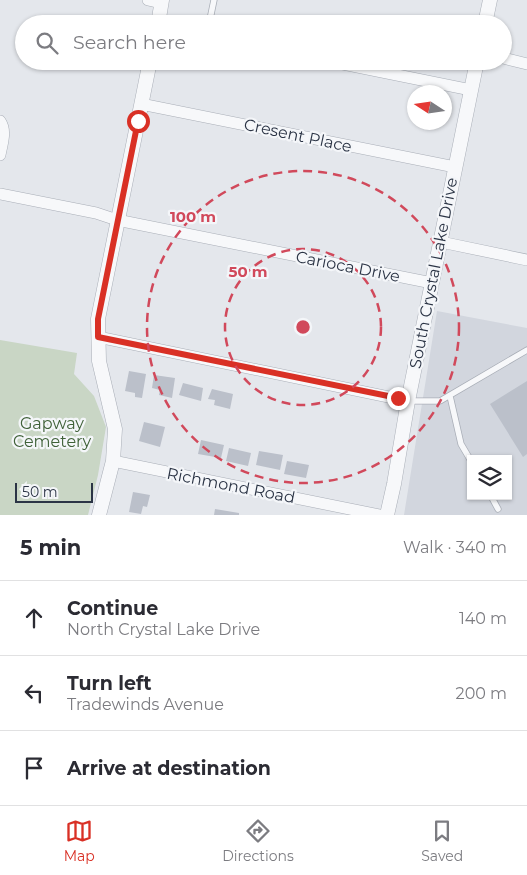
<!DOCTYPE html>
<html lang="en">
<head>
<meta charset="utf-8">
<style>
  :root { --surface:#fff; --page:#f7f7f7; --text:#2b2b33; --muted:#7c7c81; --line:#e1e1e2; --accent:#d93025 }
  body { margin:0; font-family:Montserrat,sans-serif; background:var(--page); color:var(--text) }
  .controls { position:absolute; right:15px; bottom:15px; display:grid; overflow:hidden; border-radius:0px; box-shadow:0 1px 4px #0004 }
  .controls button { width:45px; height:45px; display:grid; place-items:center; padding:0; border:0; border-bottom:1px solid var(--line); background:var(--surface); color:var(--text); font:25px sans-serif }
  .compass { position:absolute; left:407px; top:85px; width:45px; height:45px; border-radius:50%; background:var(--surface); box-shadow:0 1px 4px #0004; rotate:282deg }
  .scale { position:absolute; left:15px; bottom:12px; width:78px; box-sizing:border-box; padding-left:5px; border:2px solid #2b3445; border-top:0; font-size:14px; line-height:18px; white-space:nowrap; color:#2b3445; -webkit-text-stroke:4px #f4f6f9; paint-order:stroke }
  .stop { position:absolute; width:15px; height:15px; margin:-11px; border:4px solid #d93025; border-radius:50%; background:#fff }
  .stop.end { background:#d93025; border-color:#fff; box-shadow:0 1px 5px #0008 }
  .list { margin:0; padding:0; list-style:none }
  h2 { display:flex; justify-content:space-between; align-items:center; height:65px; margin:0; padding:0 20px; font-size:21px }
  h2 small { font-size:16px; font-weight:400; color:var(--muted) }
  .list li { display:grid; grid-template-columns:32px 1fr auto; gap:15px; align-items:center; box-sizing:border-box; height:75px; padding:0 20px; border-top:1px solid var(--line) }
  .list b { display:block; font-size:19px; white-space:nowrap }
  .list p { margin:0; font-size:16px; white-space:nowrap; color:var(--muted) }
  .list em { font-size:16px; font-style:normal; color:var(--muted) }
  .icon { flex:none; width:28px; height:28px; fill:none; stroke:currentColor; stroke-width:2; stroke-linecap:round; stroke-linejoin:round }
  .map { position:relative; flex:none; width:527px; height:515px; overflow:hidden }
  .search { position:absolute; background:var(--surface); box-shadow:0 1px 4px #0004; left:15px; right:15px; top:15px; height:55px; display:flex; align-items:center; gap:12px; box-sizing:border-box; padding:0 18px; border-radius:28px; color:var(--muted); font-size:19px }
  .sheet { height:290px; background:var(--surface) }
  nav { display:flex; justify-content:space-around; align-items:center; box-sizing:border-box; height:70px; border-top:1px solid var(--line); background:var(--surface); font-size:14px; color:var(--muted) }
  nav a { display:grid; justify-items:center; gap:2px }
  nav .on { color:var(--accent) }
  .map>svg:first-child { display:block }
  .built { fill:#d2d6de; fill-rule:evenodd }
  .green { fill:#c9d6c5 }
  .building { fill:#bbc0ca }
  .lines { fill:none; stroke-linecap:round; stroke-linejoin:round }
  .service-casing { stroke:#a9aeb7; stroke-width:7 }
  .minor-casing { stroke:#a9aeb7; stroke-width:12 }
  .tertiary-casing { stroke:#a9aeb7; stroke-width:15 }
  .service { stroke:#f7f8fa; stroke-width:5.5 }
  .minor { stroke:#f7f8fa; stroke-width:11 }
  .tertiary { stroke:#f7f8fa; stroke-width:14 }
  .route { stroke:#d93025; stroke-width:6 }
  .ring { fill:none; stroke:#d1495b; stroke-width:2.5; stroke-dasharray:9 6 }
  .labels { text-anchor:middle; stroke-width:4.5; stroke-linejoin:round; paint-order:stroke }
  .street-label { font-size:16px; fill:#2b3445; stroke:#f4f6f9 }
  .park-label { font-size:16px; fill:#3f6138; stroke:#f4f6f9 }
  .centre { fill:#d1495b; stroke:#f4f6f9; stroke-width:2.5 }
  .ring-label { font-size:15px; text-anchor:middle; font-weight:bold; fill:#d1495b; stroke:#f4f6f9; stroke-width:4.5; stroke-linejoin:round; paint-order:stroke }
</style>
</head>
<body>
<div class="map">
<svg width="527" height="515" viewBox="0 0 527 515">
  <rect width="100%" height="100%" fill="#e4e7ec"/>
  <path class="built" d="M 437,311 L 527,328 L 527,515 L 404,515 ZM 471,459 L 508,459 L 508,496 L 471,496 Z"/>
  <path class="green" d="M 0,340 L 77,353 L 74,374 L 94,396 L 106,427 L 98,475 L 88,515 L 0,515 Z"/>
  <path class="building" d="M 129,371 L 146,374 L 142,398 L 135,397 L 135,393 L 125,391 Z
    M 154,375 L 175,378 L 172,398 L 159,395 L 160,390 L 152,388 Z
    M 527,381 L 527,454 L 523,457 L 490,404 Z
    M 183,383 L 203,388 L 201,401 L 179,395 Z
    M 212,389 L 233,394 L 230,409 L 214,405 L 215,400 L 208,399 Z
    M 144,422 L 165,427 L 160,447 L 139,441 Z
    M 201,440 L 224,445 L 221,458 L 198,454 Z
    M 229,448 L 251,453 L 248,466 L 226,461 Z
    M 259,451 L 283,455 L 280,470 L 256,465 Z
    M 287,461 L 309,465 L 306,478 L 284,474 Z
    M 133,492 L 150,495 L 147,507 L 143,506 L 141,514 L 129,512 Z
    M 215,509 L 239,513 L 239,515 L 214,515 Z"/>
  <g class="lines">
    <defs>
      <path id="service" d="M 209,24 L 214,0
        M 450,396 L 461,444 L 471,461
        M 408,401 L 440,401 L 527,350
        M 491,496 L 498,509"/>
      <path id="minor" d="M 148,0 L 161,3
        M 503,58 L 527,64
        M 328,61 L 471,90
        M 141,104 L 455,167
        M 0,121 C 7,131 2,144 0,155
        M 0,194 L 96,213 L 117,220 L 432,283
        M 441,242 L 527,260
        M 98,337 L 408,401
        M 113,461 L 379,515"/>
      <path id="tertiary" d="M 158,24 L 162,0
        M 485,24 L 490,0
        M 99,515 L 113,461 L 115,429 L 99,361 L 98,319 L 150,61
        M 387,515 L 394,484 L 408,401 L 477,61"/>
    </defs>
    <use href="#service" class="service-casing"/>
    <use href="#minor" class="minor-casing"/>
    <use href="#tertiary" class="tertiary-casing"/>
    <use href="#service" class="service"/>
    <use href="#minor" class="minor"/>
    <use href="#tertiary" class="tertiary"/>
  </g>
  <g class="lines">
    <path class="route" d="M 138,121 L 98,319 L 98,337 L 398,398"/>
  </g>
  <g class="ring">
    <circle cx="303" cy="327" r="78"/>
    <circle cx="303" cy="327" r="156"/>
  </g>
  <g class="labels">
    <g class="street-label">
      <text transform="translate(298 135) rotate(12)" y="6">Cresent Place</text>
      <text transform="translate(348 266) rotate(11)" y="6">Carioca Drive</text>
      <text transform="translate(433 273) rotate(-79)" y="6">South Crystal Lake Drive</text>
      <text transform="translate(231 485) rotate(11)" y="6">Richmond Road</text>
    </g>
    <g class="park-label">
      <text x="52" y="429">Gapway<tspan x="52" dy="18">Cemetery</tspan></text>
    </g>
  </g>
  <circle cx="303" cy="327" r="8" class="centre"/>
  <g class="ring-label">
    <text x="193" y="222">100 m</text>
    <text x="248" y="277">50 m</text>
  </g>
</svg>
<div class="controls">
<button><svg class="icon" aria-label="layers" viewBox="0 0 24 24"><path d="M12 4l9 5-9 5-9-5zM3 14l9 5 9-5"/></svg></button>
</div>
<svg class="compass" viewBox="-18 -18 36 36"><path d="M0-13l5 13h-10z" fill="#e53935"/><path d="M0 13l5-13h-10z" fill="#7c7c81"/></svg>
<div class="scale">50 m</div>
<div class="stop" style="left:138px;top:121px"></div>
<div class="stop end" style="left:398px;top:398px"></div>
<div class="search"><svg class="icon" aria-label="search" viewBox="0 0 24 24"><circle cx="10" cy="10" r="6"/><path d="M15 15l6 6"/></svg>Search here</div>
</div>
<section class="sheet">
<h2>5 min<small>Walk · 340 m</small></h2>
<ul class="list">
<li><svg class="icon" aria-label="ahead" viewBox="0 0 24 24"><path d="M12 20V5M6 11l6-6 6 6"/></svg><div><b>Continue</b><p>North Crystal Lake Drive</p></div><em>140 m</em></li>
<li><svg class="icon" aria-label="left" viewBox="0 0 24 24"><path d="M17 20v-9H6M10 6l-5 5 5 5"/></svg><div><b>Turn left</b><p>Tradewinds Avenue</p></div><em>200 m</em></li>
<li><svg class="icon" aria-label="arrive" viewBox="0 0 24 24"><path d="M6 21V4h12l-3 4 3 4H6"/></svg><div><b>Arrive at destination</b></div></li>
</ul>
</section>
<nav>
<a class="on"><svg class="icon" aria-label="map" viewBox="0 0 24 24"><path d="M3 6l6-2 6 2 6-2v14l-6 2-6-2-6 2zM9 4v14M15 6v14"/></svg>Map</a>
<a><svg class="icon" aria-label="directions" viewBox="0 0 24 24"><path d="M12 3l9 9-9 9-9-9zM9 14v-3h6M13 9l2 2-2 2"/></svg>Directions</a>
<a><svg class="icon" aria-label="saved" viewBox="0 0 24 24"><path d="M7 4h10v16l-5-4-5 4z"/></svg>Saved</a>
</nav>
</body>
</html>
